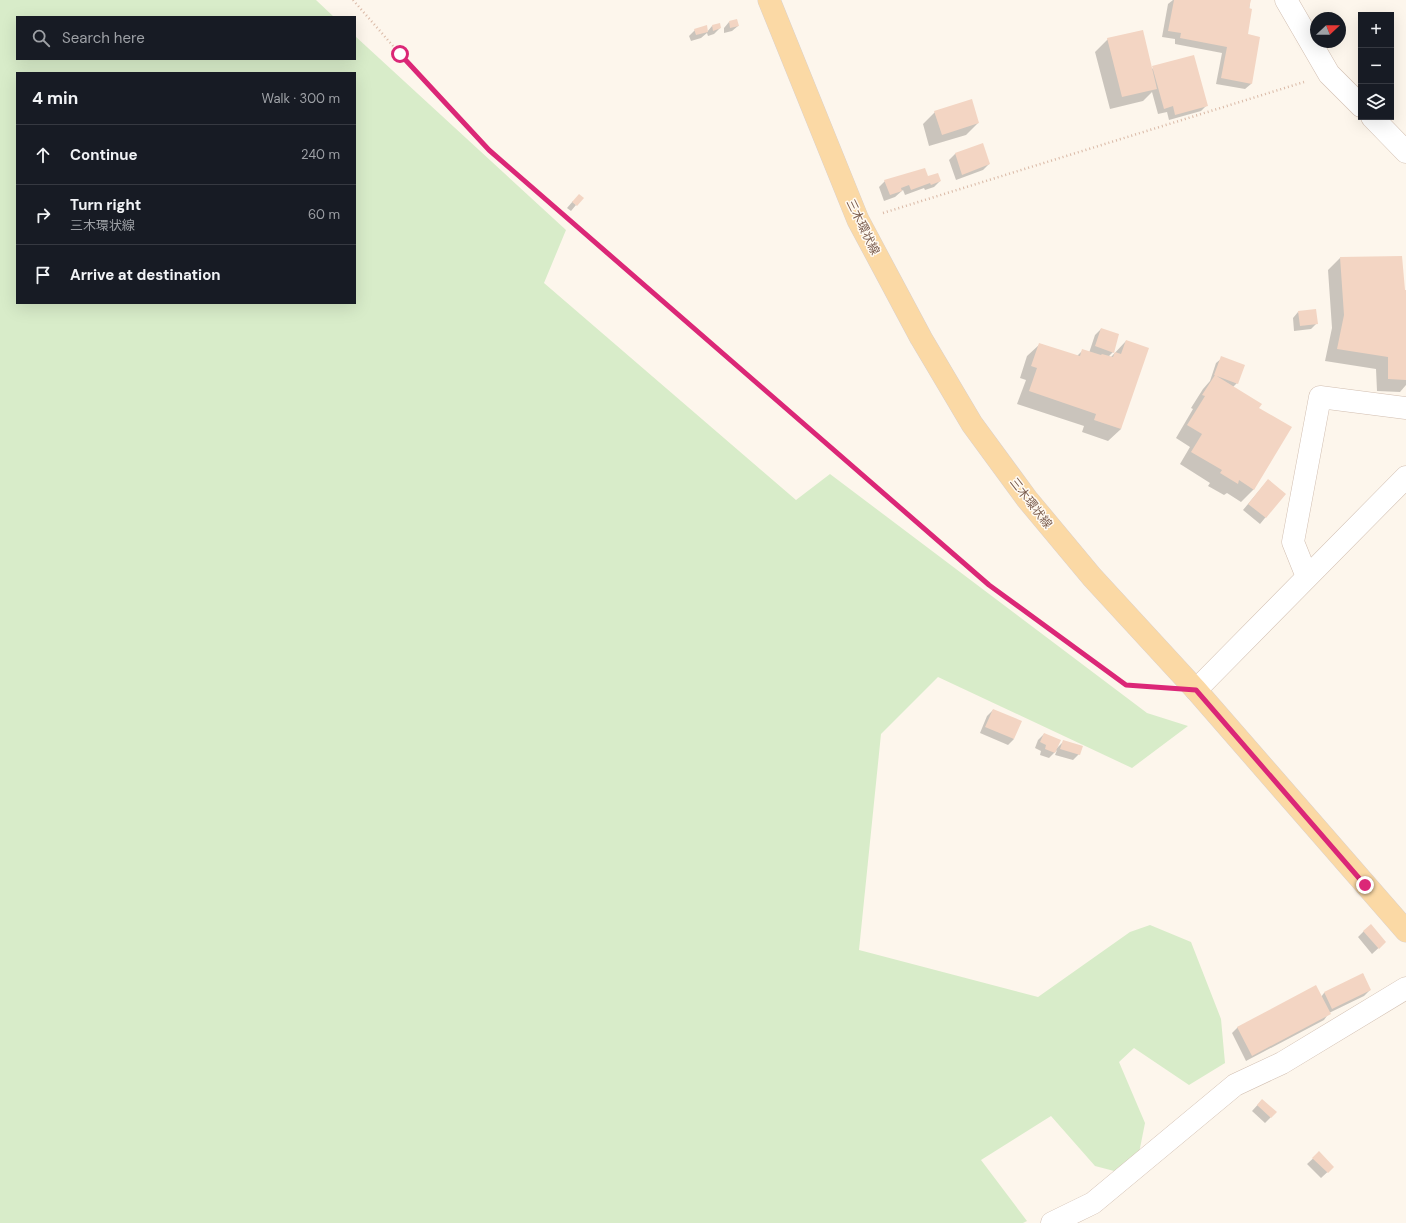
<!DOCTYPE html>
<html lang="en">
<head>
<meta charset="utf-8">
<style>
  :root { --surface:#171b24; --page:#242831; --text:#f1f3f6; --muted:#9ea1a6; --line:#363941 }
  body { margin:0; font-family:"DM Sans","Noto Sans JP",sans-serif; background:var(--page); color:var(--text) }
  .controls { position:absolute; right:12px; top:12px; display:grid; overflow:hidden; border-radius:0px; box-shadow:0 4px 16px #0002 }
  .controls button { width:36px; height:36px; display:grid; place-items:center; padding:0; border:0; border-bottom:1px solid var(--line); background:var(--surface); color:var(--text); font:20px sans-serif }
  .compass { position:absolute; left:1310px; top:12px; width:36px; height:36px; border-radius:50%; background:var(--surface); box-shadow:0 4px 16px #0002; rotate:68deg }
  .stop { position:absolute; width:12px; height:12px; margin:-9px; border:3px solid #db2777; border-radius:50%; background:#fff }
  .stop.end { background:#db2777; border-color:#fff; box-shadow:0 1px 4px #0008 }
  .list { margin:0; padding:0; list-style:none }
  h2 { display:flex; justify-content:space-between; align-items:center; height:52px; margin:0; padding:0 16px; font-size:17px }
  h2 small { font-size:13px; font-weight:400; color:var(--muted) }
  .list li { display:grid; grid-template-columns:26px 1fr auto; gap:12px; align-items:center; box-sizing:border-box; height:60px; padding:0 16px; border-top:1px solid var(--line) }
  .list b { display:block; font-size:15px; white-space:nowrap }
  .list p { margin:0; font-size:13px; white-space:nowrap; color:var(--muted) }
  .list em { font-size:13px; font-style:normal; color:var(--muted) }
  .icon { flex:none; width:22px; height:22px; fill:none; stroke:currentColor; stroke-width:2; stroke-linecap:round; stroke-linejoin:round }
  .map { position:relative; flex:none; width:1406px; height:1223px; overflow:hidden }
  .search { position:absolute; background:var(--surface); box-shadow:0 4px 16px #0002; left:16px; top:16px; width:340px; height:44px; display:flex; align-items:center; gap:10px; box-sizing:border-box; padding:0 14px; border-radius:0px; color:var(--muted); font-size:15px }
  .panel { position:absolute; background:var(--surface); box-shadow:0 4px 16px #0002; left:16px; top:72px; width:340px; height:232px; border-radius:0px }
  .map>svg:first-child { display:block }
  .green { fill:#d8ecc9; fill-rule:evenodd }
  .shadow { fill:#0003 }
  .building { fill:#f3d5c3 }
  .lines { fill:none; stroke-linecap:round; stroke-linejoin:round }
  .minor-casing { stroke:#d1beb0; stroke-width:23 }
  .major-casing { stroke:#dad1cd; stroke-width:23 }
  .path { stroke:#d9b8a5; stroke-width:2.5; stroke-dasharray:1 3; stroke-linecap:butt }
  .minor { stroke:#fff; stroke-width:22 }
  .major { stroke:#fbd9a5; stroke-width:22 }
  .route { stroke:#db2777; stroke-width:5 }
  .labels { text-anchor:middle; stroke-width:3; stroke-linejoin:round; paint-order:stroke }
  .street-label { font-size:12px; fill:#7a5c4d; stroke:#fffaf3 }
</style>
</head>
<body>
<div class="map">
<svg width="1406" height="1223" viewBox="0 0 1406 1223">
  <rect width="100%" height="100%" fill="#fdf6ec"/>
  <path class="green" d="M 0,0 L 316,0 L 334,17 L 17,17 L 17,59 L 355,59 L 355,36 L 566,230 L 544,283 L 796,500 L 830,474 L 1147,713 L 1188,726 L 1132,768 L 938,677 L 881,734 L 859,950 L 1038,997 L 1130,932 L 1150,925 L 1191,942 L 1221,1019 L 1225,1063 L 1189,1085 L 1134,1048 L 1119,1062 L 1145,1123 L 1137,1163 L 1118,1172 L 1095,1166 L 1051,1116 L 981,1160 L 1027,1221 L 1023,1223 L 0,1223 ZM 17,73 L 355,73 L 355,303 L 17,303 Z"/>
  <path class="shadow" d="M 1173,0 L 1250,0 L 1247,35 L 1251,84 L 1245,89 L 1216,84 L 1222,53 L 1175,44 L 1175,39 L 1162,37 L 1168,4 Z
    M 729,22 L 738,26 L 732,31 L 724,33 L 724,28 Z
    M 712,26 L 720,28 L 714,34 L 708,36 L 707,33 L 701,38 L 691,41 L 689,36 L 695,30 L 707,32 Z
    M 1108,39 L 1151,69 L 1193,56 L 1207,105 L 1201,111 L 1169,120 L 1167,112 L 1158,114 L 1152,92 L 1143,101 L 1110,109 L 1095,52 Z
    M 935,112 L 978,123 L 966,135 L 929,146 L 923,124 Z
    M 982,145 L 989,164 L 983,170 L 956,180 L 949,160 L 955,154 Z
    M 927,178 L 940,181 L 934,187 L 925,190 L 924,188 L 905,195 L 903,190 L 895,197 L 884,201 L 879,187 L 885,181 Z
    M 573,201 L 576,205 L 571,211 L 567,208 Z
    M 1340,258 L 1406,291 L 1406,385 L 1400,392 L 1377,391 L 1376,369 L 1325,361 L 1332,328 L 1328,270 Z
    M 1298,312 L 1317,323 L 1311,329 L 1294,331 L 1293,318 Z
    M 1101,329 L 1113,352 L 1108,357 L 1111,357 L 1126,341 L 1121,429 L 1108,441 L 1082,432 L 1084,426 L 1017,404 L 1026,380 L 1020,378 L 1027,356 L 1040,344 L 1077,356 L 1083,350 L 1089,353 L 1095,335 Z
    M 1222,358 L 1237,383 L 1233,387 L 1258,409 L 1254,489 L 1241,502 L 1227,493 L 1224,495 L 1208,486 L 1210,483 L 1180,464 L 1190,447 L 1176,438 L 1193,409 L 1191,408 L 1203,389 L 1210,381 L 1216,363 Z
    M 1268,480 L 1285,494 L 1260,524 L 1243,510 Z
    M 993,710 L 1014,739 L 1008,745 L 980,733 L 987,716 Z
    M 1044,734 L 1056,749 L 1064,741 L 1079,754 L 1073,760 L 1055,755 L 1057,750 L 1049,758 L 1040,755 L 1041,751 L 1035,748 L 1038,740 Z
    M 1364,931 L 1385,942 L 1372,954 L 1358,937 Z
    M 1363,974 L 1370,990 L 1364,996 L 1329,1013 L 1324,1020 L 1246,1061 L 1232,1033 L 1238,1027 L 1321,997 L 1324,993 Z
    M 1262,1100 L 1271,1117 L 1265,1123 L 1252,1111 Z
    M 1319,1153 L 1333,1167 L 1321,1178 L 1307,1164 Z"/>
  <path class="building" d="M 1174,0 L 1251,0 L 1249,8 L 1252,9 L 1248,34 L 1260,37 L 1252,84 L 1221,78 L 1227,47 L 1180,38 L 1181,33 L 1168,31 Z
    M 737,19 L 739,26 L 730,28 L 729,21 Z
    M 720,23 L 721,28 L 713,31 L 712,25 Z
    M 707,25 L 708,32 L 696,35 L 694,29 Z
    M 1143,30 L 1157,89 L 1122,97 L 1107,38 Z
    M 1194,55 L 1208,106 L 1175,115 L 1173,106 L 1164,109 L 1152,66 Z
    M 972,99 L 979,123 L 942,135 L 934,111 Z
    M 983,143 L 990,164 L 962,175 L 955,153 Z
    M 925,168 L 928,176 L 938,173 L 941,181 L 931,185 L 930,183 L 911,190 L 909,185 L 901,188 L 902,191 L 890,195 L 884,180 Z
    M 579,194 L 584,198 L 577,206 L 572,202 Z
    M 1402,256 L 1405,290 L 1406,290 L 1406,380 L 1388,379 L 1388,357 L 1337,349 L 1344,315 L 1340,257 Z
    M 1316,309 L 1318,324 L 1300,326 L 1298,311 Z
    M 1101,328 L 1119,334 L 1114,353 L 1095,346 Z
    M 1126,340 L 1149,348 L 1121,429 L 1094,420 L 1096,414 L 1029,391 L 1037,368 L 1031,366 L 1039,343 L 1080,356 L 1082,349 L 1101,355 L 1102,354 L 1113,357 L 1115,352 L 1121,354 Z
    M 1221,356 L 1245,365 L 1238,384 L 1214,375 Z
    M 1215,375 L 1262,404 L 1259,408 L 1292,427 L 1254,490 L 1239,480 L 1238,484 L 1220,473 L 1222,470 L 1191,452 L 1202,434 L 1187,425 L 1205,396 L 1202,395 Z
    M 1268,479 L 1286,494 L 1266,518 L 1248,504 Z
    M 993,709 L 1022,721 L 1014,739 L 985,727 Z
    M 1044,733 L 1061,740 L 1055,753 L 1045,749 L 1046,745 L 1040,742 Z
    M 1063,740 L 1083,746 L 1080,755 L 1060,749 Z
    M 1371,924 L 1386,942 L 1379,949 L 1363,931 Z
    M 1363,973 L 1371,990 L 1332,1009 L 1324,992 Z
    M 1316,985 L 1331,1014 L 1252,1056 L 1237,1027 Z
    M 1262,1099 L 1277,1112 L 1271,1118 L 1257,1105 Z
    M 1319,1151 L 1334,1167 L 1328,1173 L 1312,1158 Z"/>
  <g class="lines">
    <defs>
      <path id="minor" d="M 1286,0 L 1329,74 L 1361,106
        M 1372,117 L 1406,152
        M 1307,577 L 1293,542 L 1320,397 L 1406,408
        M 1196,690 L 1406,477
        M 1052,1223 L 1093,1203 L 1235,1085 L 1282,1063 L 1406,988"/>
      <path id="major" d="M 769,0 L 858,220 L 921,338 L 972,424 L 1027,499 L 1092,577 L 1196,690 L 1406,931"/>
    </defs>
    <use href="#minor" class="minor-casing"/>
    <use href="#major" class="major-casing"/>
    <path class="path" d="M 353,0 L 400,54 L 489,150 L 989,585 L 1126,685 L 1158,687
      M 883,213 L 1304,82"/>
    <use href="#minor" class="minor"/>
    <use href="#major" class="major"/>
  </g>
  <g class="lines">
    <path class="route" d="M 400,54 L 489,150 L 989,585 L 1126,685 L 1196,690 L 1365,885"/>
  </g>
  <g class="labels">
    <g class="street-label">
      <text transform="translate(863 227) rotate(64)" y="4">三木環状線</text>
      <text transform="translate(1031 503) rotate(52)" y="4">三木環状線</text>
    </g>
  </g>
</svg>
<div class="controls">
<button>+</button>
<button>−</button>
<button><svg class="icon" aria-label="layers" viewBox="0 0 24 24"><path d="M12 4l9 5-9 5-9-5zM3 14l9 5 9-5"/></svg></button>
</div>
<svg class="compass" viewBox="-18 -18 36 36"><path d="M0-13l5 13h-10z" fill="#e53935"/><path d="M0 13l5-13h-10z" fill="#9ea1a6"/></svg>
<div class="stop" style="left:400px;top:54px"></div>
<div class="stop end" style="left:1365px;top:885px"></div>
<div class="search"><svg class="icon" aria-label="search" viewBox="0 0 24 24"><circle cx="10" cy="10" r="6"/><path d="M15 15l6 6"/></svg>Search here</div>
<section class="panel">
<h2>4 min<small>Walk · 300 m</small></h2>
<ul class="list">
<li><svg class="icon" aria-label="ahead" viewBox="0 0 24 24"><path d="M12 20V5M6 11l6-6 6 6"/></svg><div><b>Continue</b></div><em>240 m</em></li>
<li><svg class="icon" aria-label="right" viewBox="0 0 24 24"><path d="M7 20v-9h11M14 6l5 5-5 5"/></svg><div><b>Turn right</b><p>三木環状線</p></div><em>60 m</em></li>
<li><svg class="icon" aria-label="arrive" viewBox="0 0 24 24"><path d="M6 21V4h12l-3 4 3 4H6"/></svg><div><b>Arrive at destination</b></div></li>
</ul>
</section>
</div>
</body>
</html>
